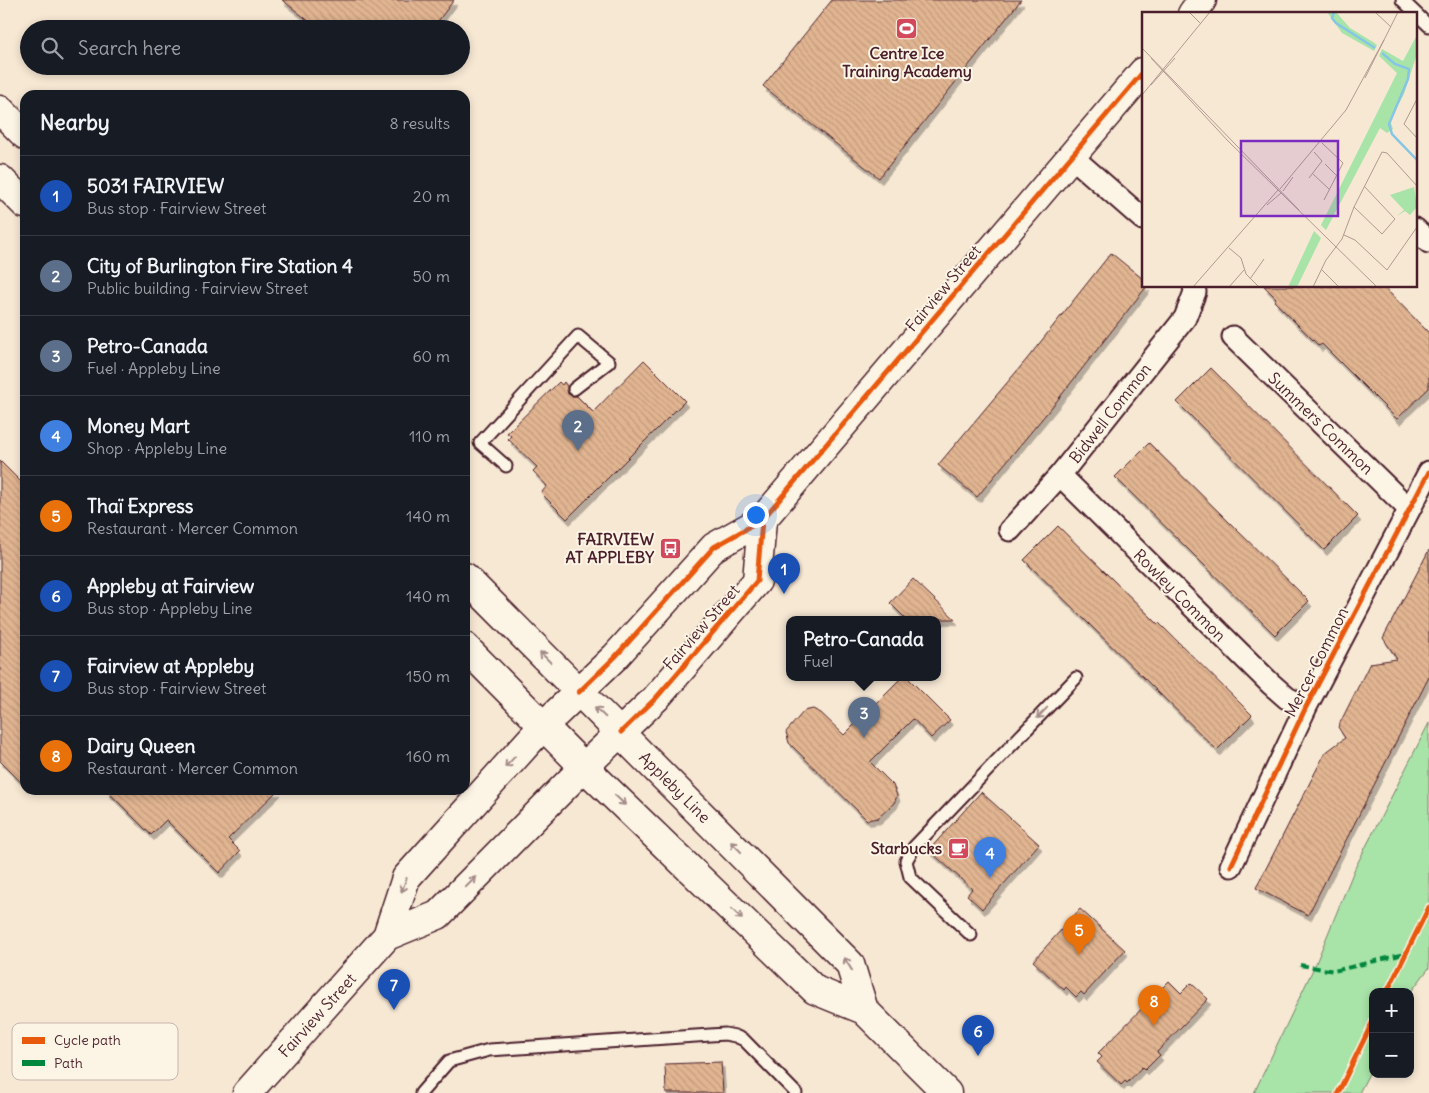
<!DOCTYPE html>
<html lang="en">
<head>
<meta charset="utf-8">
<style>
  :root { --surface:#171b24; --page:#242831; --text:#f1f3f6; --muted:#9ea1a6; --line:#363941; --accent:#d1495b }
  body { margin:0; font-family:Delius,sans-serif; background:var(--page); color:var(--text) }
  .controls { position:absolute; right:15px; bottom:15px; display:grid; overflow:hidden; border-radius:10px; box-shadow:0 2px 8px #0003 }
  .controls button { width:45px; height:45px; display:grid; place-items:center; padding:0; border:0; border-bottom:1px solid var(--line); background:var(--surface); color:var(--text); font:25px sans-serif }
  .you { position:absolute; left:755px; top:514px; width:18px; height:18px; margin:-12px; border:4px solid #fff; border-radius:50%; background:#1a73e8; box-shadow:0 0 0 8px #1a73e833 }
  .badge { display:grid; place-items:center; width:32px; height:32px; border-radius:50%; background:var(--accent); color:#fff; font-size:16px; font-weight:700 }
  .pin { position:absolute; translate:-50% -41px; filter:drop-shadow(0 1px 2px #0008) }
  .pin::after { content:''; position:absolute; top:26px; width:18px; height:15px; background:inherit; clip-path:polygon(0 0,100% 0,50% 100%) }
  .popup { position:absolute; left:786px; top:616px; width:155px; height:65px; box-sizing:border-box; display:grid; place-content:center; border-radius:10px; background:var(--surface); filter:drop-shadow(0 1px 4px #0005); font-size:16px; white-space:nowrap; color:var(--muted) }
  .popup b { font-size:19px; color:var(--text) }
  .popup::after { content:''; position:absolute; left:50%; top:100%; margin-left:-10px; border:10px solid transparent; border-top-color:var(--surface) }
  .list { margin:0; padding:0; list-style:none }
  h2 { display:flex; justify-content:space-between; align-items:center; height:65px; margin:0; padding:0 20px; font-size:21px }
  h2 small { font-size:16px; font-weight:400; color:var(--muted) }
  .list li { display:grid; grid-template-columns:32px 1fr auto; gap:15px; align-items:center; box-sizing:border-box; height:80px; padding:0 20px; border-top:1px solid var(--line) }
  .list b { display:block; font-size:19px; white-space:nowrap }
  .list p { margin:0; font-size:16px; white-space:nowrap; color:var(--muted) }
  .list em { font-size:16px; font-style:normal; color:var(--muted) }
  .icon { flex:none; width:28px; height:28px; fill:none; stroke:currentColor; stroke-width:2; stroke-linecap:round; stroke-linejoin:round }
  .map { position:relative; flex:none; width:1429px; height:1093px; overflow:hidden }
  .search { position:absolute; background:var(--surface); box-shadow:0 2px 8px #0003; left:20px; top:20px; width:450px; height:55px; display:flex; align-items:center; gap:12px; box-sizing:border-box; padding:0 18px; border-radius:28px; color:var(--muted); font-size:19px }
  .panel { position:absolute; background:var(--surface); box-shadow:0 2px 8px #0003; left:20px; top:90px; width:450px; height:705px; border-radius:15px }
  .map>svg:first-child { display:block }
  .green { fill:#a8e3a8; stroke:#79816a }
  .building { fill:url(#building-back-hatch); stroke:#4a1f2b; filter:url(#shadow) }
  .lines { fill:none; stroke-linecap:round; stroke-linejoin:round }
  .lane-casing { stroke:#4a1f2b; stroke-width:15 }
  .street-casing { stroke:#4a1f2b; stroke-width:25 }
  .secondary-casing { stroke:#4a1f2b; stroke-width:31 }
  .primary-casing { stroke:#4a1f2b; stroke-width:31 }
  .lane { stroke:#fcf5e5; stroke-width:11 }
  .street { stroke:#fcf5e5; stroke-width:21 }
  .secondary { stroke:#fcf5e5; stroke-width:28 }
  .primary { stroke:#fcf5e5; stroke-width:28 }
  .quiet { stroke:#00873e; stroke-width:4; stroke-dasharray:8 4; stroke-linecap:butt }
  .cycleway-casing { stroke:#fcf5e5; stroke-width:8 }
  .cycleway { stroke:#e8590c; stroke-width:5 }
  .oneway { stroke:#a38a88 }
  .labels { text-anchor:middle; stroke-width:4; stroke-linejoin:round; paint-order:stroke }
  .poi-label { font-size:16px; font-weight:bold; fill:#4a1f2b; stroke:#fcf5e5; text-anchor:end }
  .street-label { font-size:16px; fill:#4a1f2b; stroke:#fcf5e5 }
  .inset-river { fill:none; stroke:#85c6e6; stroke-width:2.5 }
  .inset-road { fill:none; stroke:#b29890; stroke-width:1 }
  .view { fill:#7b2cbf; fill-opacity:0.15; stroke:#7b2cbf; stroke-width:2.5 }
  .inset-edge { fill:none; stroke:#4a1f2b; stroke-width:2.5 }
  .key { fill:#fcf5e5; stroke:#c7b5ad; stroke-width:1 }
  .key-label { font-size:14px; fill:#4a1f2b }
</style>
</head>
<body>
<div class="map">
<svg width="1429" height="1093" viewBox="0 0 1429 1093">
  <defs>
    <pattern id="building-back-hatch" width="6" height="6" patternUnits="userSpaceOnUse" patternTransform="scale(1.25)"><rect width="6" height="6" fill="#e1b591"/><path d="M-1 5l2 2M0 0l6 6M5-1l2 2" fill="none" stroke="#c39b7d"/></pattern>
    <filter id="shadow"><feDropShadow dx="3" dy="5.5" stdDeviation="0" flood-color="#0004"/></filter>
  </defs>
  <rect width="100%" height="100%" fill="#f7e8d4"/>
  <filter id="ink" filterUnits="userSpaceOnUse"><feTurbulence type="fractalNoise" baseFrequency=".02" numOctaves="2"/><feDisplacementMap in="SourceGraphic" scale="10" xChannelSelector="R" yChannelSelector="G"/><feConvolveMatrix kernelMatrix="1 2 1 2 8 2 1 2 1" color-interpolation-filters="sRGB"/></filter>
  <g filter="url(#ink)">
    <path class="green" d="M 1429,723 L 1429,968 L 1410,993 L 1410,992 L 1373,992 L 1373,1066 L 1359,1093 L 1254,1093 L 1316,963 L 1355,868 Z"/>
    <path class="building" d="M 282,0 L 454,0 L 432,29 L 319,29 Z
      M 832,0 L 1021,0 L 879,178 L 763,86 Z
      M 1111,253 L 1143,279 L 1143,286 L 1147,286 L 1056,402 L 977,497 L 938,465 L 1027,359 Z
      M 1264,286 L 1383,286 L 1429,333 L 1429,388 L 1397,419 L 1322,344 L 1319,346 L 1274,301 L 1276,298 Z
      M 644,360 L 685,401 L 567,519 L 541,493 L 547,486 L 533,471 L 537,467 L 508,439 L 511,436 L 507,433 L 559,382 L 562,385 L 564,382 L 567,386 L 567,390 L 568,394 L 572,396 L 577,396 L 593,412 Z
      M 1211,368 L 1358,516 L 1324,550 L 1177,402 Z
      M 1149,443 L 1309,601 L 1275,635 L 1115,477 Z
      M 0,461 L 25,486 L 25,786 L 0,761 Z
      M 1058,526 L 1158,624 L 1159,623 L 1252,715 L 1217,750 L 1024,560 Z
      M 1429,550 L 1429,677 L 1308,915 L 1256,888 L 1325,753 L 1345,738 L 1338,727 L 1370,663 L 1397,659 L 1383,638 Z
      M 913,579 L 955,619 L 906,619 L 890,603 Z
      M 902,677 L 907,677 L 950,720 L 931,738 L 913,719 L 870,762 L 893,785 L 897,796 L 894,803 L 878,818 L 867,820 L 789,743 L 786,732 L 804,711 L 813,709 L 821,713 L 844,735 Z
      M 106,790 L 278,790 L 228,839 L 240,851 L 219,873 L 166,820 L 151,835 Z
      M 981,792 L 1039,844 L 982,909 L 967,895 L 972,889 L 929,850 Z
      M 1080,909 L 1125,950 L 1084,995 L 1081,992 L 1076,997 L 1066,987 L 1064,990 L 1033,961 Z
      M 1169,981 L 1181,993 L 1191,983 L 1208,999 L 1157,1052 L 1160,1055 L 1145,1070 L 1142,1067 L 1127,1083 L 1125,1081 L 1121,1085 L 1097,1062 L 1102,1057 L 1098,1053 Z
      M 721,1062 L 723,1093 L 666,1093 L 665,1064 Z"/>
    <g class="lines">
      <defs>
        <path id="lane" d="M 1402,0 L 1429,26
          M 506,466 L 480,443 L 578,336 L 609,362 L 574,389
          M 971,935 L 910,877 L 906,861 L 914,847 L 1076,678
          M 421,1093 L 449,1061 L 489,1050 L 725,1034 L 735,1036 L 744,1040 L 796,1093"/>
        <path id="street" d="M 1071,156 L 1143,219
          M 1415,229 L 1429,242
          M 1233,337 L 1409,509
          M 1060,475 L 1271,684 L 1287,698 L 1306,707
          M 1010,530 L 1060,475 L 1185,318 L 1195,292 L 1194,286
          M 1231,866 L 1306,707 L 1429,472"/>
        <path id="secondary" d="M 1192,14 L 1202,0
          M 387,936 L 438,915 L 584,767 L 656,698 L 757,581 L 762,520
          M 247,1093 L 387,936 L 406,878 L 543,726 L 615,657 L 714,547 L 762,520 L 1143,72"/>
        <path id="primary" d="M 0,110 L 25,135
          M 0,179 L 25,204
          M 465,577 L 850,964 L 864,1010
          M 465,647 L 584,767 L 815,990 L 864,1010 L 947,1093"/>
      </defs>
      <use href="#lane" class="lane-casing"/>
      <use href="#street" class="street-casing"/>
      <use href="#secondary" class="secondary-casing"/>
      <use href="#primary" class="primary-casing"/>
      <use href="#lane" class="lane"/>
      <use href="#street" class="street"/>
      <use href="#secondary" class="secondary"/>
      <use href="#primary" class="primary"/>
      <path class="quiet" d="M 1300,965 L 1334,971 L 1404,954"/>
      <defs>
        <path id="cycleway" d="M 579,692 L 615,657 L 714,547 L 762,520 L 1143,72
          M 621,732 L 656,698 L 757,581 L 762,520
          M 1231,866 L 1306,707 L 1429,472
          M 1387,992 L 1429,907
          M 1338,1093 L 1373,1021"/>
      </defs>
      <use href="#cycleway" class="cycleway-casing"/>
      <use href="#cycleway" class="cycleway"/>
    </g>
    <defs><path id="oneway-shaft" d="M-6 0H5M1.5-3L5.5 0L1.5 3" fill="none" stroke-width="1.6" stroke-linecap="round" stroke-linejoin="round" transform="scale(1.25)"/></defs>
    <g class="oneway">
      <use href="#oneway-shaft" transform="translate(545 657) rotate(-135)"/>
      <use href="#oneway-shaft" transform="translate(600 712) rotate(-136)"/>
      <use href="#oneway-shaft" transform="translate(1042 713) rotate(134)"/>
      <use href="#oneway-shaft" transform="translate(510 762) rotate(132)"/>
      <use href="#oneway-shaft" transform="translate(620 800) rotate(44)"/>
      <use href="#oneway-shaft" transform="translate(736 847) rotate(-135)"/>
      <use href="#oneway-shaft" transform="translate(471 882) rotate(-45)"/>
      <use href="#oneway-shaft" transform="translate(404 885) rotate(110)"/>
      <use href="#oneway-shaft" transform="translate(737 914) rotate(44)"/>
      <use href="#oneway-shaft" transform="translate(848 964) rotate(-122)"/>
    </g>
  </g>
  <defs>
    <symbol id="stadium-square" viewBox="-11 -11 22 22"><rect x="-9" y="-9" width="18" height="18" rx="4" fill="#d1495b" stroke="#fcf5e5"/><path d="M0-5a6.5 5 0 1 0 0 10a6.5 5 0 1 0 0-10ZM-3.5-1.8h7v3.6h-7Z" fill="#fff"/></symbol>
    <symbol id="bus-square" viewBox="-11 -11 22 22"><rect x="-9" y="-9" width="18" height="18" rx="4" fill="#d1495b" stroke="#fcf5e5"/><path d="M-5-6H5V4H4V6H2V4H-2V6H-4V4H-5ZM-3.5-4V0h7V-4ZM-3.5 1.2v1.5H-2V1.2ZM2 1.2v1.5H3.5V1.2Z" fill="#fff"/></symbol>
    <symbol id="cafe-square" viewBox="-11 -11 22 22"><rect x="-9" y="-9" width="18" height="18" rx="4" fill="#d1495b" stroke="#fcf5e5"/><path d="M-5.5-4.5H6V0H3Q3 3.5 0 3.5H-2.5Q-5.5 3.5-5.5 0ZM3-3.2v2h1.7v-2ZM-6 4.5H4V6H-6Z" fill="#fff"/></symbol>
  </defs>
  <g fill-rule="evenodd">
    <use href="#stadium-square" x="894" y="16" width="25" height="25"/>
    <use href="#bus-square" x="658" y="536" width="25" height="25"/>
    <use href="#cafe-square" x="946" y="836" width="25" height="25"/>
  </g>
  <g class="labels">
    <g class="poi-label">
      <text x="907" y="59" text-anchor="middle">Centre Ice<tspan x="907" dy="18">Training Academy</tspan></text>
      <text x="654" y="545">FAIRVIEW<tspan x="654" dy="18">AT APPLEBY</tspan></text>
      <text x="942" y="854">Starbucks</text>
    </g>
    <g class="street-label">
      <text transform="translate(943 288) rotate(-50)" y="6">Fairview Street</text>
      <text transform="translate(1110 413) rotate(-52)" y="6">Bidwell Common</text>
      <text transform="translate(1321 423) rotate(44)" y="6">Summers Common</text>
      <text transform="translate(1180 595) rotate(45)" y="6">Rowley Common</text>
      <text transform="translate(701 627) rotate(-49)" y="6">Fairview Street</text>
      <text transform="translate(1316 662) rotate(-63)" y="6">Mercer Common</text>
      <text transform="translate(675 787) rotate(45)" y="6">Appleby Line</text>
      <text transform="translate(317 1015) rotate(-48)" y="6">Fairview Street</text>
    </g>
  </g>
  <g transform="translate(1142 12)">
    <rect width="275" height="275" fill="#f7e8d4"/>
    <path d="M 275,23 L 275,42 L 262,82 L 248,108 L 251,117 L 245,121 L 238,116 L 184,218 L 179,213 L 255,61 L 237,44 L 240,37 L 261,49 ZM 272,175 L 275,195 L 268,203 L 263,199 L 255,204 L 262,198 L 248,183 ZM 172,219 L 179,226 L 155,275 L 146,275 Z" fill="#a8e3a8"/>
    <path d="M 185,0 L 194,0 L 208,16 L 231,30 L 235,33 L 232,39 L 200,21 Z" fill="#a8e3a8"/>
    <path class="inset-river" d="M 192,0 L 190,6 L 194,11 L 233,36M 240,41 L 253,52 L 267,57 L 266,67 L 247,112 L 250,122 L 275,148"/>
    <path class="inset-road" d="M 47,0 L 58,11M 233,0 L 249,15M 0,36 L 157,198M 9,46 L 86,129 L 235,275M 223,66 L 256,0M 9,73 L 33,46M 0,83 L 68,0M 275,87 L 262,112 L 275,126M 180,131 L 201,151 L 182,188M 183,152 L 195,164M 171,162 L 188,178M 167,166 L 180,149 L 172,140M 138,177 L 204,98 L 242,28M 141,179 L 151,165M 125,193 L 139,181M 212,195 L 240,222 L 253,207 L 222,174M 202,223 L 213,228 L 245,258 L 275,215M 87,236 L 99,246 L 104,262 L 117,275M 179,257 L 197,275M 108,267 L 122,247M 51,275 L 136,178M 87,275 L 102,258M 171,275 L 184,248 L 200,227 L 212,195 L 240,140 L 245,141 L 275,174"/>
    <path class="view" d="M 99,129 L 196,129 L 196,204 L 99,204 Z"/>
    <rect width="275" height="275" class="inset-edge"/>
  </g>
  <rect x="12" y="1023" width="166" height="57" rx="8" class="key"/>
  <rect x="22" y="1037" width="23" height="7" fill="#e8590c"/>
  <rect x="22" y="1060" width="23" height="6" fill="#00873e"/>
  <g class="key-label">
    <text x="54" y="1045">Cycle path</text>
    <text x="54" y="1068">Path</text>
  </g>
</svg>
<div class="controls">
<button>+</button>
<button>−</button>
</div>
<div class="you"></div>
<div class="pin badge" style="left:784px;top:594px;background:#1a4fb4">1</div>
<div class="pin badge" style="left:578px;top:451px;background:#5c6f8a">2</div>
<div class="pin badge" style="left:864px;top:738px;background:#5c6f8a">3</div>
<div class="popup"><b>Petro-Canada</b>Fuel</div>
<div class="pin badge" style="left:990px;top:878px;background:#3f7fe0">4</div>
<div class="pin badge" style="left:1079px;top:955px;background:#e8710a">5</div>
<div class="pin badge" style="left:978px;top:1056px;background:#1a4fb4">6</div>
<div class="pin badge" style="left:394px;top:1010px;background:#1a4fb4">7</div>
<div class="pin badge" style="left:1154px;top:1026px;background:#e8710a">8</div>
<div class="search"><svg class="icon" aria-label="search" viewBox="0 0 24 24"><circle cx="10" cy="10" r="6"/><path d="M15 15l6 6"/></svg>Search here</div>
<section class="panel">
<h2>Nearby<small>8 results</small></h2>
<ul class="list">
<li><span class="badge" style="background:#1a4fb4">1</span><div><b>5031 FAIRVIEW</b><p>Bus stop · Fairview Street</p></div><em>20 m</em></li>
<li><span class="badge" style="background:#5c6f8a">2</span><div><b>City of Burlington Fire Station 4</b><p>Public building · Fairview Street</p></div><em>50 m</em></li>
<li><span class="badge" style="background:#5c6f8a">3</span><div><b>Petro-Canada</b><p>Fuel · Appleby Line</p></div><em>60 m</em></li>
<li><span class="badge" style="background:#3f7fe0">4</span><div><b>Money Mart</b><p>Shop · Appleby Line</p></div><em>110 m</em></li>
<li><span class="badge" style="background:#e8710a">5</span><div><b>Thaï Express</b><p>Restaurant · Mercer Common</p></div><em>140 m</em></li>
<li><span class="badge" style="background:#1a4fb4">6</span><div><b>Appleby at Fairview</b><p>Bus stop · Appleby Line</p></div><em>140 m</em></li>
<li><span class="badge" style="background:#1a4fb4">7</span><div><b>Fairview at Appleby</b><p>Bus stop · Fairview Street</p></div><em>150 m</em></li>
<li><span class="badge" style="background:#e8710a">8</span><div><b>Dairy Queen</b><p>Restaurant · Mercer Common</p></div><em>160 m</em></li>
</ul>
</section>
</div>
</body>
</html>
